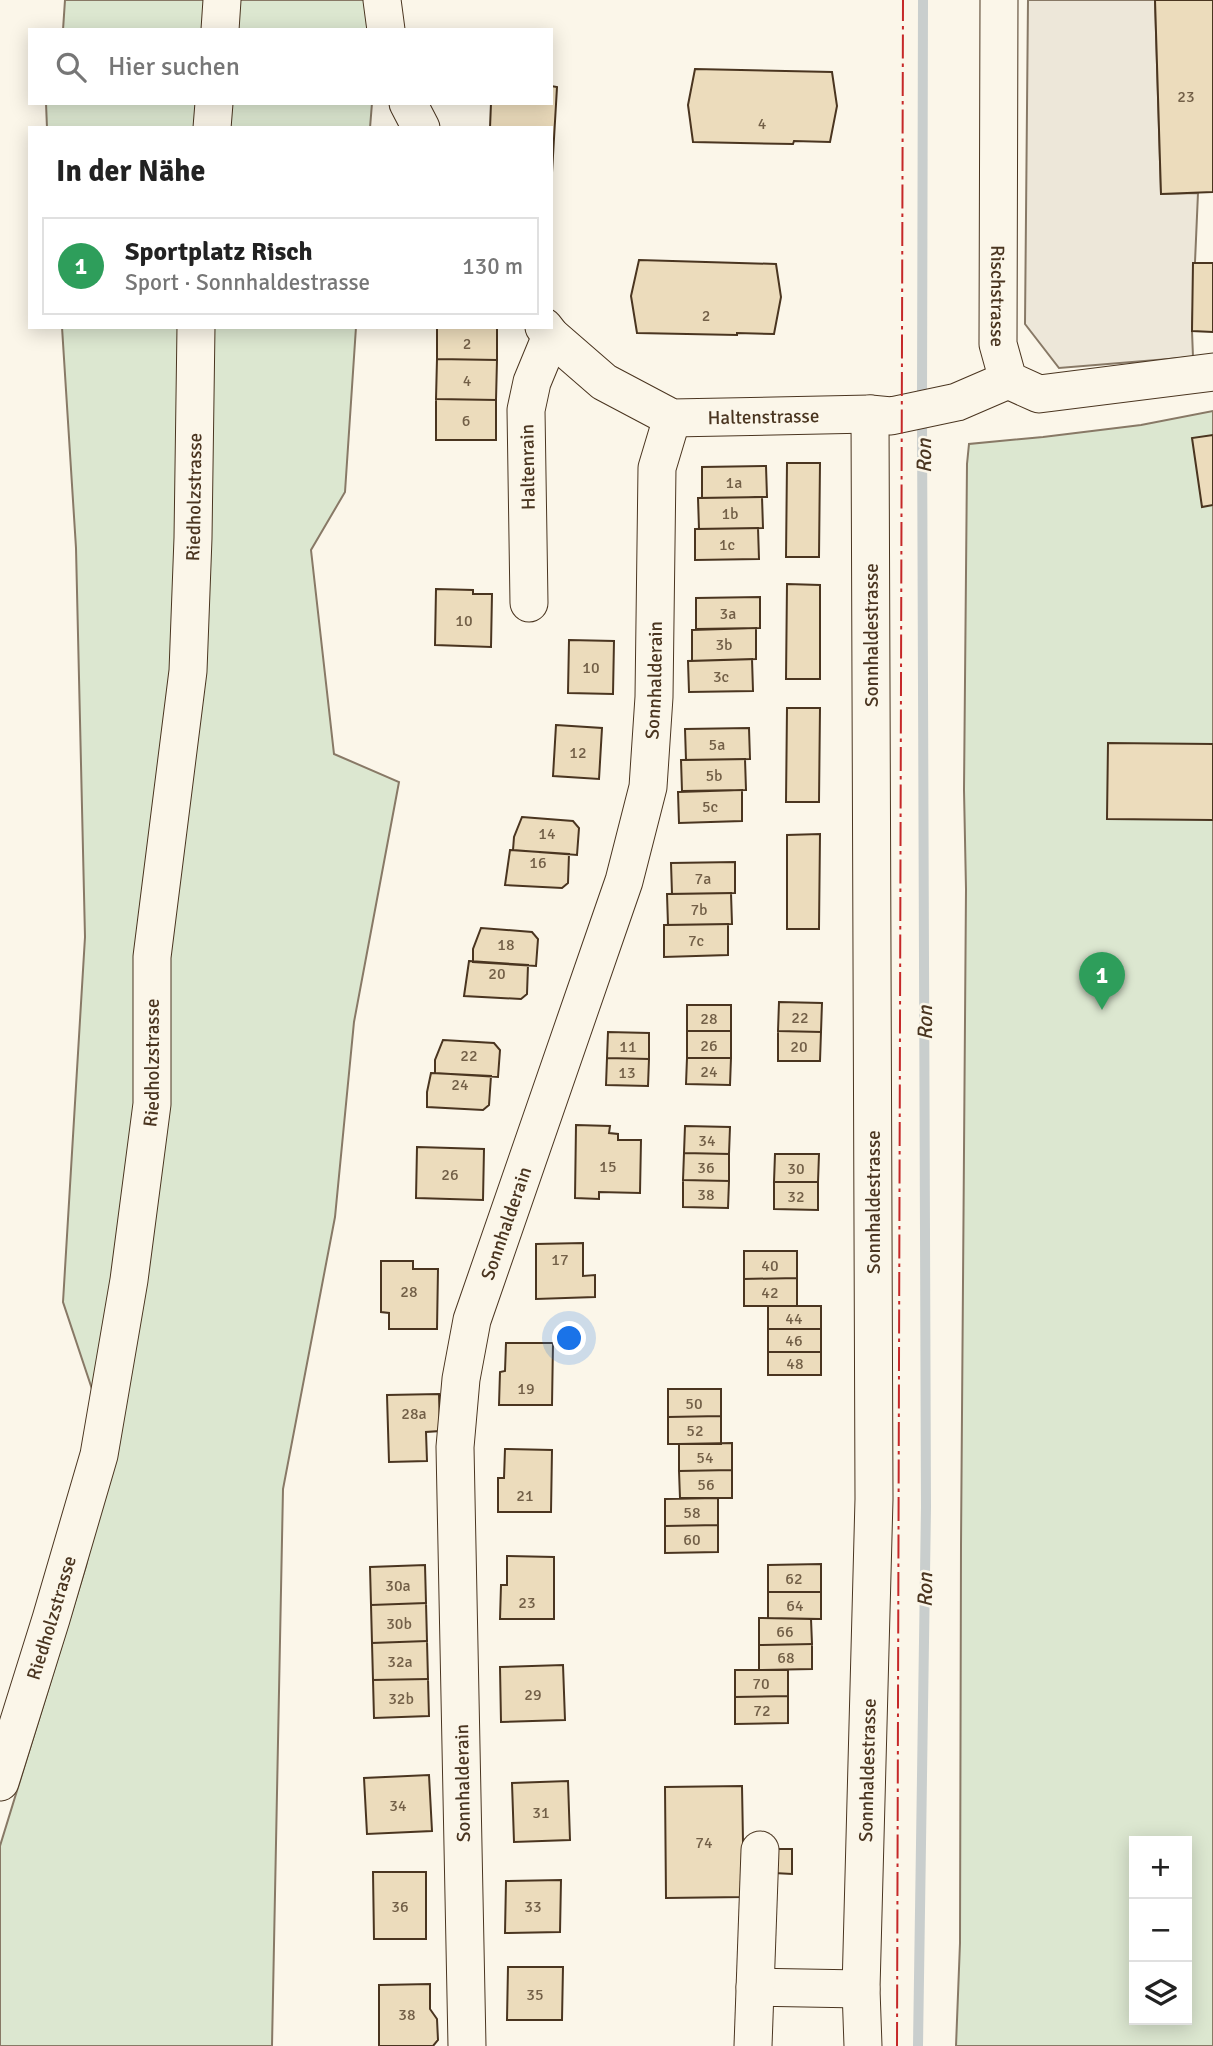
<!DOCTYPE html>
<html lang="de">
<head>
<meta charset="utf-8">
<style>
  :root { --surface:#fff; --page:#f2f2f2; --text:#222; --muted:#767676; --line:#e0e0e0; --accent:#7c3aed }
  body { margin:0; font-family:Signika,sans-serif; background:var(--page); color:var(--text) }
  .controls { position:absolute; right:21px; bottom:21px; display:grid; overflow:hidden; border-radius:0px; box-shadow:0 4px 18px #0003 }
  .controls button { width:63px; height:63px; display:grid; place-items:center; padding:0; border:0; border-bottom:2px solid var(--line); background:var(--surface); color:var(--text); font:35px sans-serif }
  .you { position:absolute; left:570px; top:1339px; width:24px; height:24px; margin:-18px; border:5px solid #fff; border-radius:50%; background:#1a73e8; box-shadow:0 0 0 10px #1a73e833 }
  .badge { display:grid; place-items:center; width:46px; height:46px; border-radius:50%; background:var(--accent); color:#fff; font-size:23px; font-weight:700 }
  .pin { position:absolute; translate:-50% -58px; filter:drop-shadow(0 2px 4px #0008) }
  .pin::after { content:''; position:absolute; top:37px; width:24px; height:21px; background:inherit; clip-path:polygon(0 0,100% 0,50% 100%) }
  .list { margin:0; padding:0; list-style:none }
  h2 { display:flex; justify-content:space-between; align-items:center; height:91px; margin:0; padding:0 28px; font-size:30px }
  h2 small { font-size:23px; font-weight:400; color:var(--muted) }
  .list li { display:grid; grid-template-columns:46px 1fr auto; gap:21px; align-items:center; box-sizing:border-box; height:98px; margin:0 14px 14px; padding:0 14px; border:2px solid var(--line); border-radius:0px }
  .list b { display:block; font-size:26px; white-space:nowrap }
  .list p { margin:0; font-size:23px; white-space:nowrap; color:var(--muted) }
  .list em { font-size:23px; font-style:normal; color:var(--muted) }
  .icon { flex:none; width:38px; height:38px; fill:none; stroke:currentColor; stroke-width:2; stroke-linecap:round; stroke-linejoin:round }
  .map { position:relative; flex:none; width:1213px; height:2046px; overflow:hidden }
  .search { position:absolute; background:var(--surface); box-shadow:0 4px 18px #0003; left:28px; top:28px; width:525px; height:77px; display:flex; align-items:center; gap:18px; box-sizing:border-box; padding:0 24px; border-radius:0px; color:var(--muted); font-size:26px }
  .panel { position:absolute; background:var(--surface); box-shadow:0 4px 18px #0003; left:28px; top:126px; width:525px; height:203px; border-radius:0px }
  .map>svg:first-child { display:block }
  .green { fill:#dce7d0; stroke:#887966; stroke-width:2; fill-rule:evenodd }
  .parking { fill:#ede7d9; stroke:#887966; stroke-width:2 }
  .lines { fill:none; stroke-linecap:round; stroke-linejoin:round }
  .stream { stroke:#c9cecd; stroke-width:10 }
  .building { fill:#ecdcbc; stroke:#4a3520; stroke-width:2 }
  .minor-casing { stroke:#4a3520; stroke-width:39 }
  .minor { stroke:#fbf6e9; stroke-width:37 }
  .power { stroke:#c62828; stroke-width:2; stroke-dasharray:24 5 3.5 5; stroke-linecap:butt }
  .labels { text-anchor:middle; stroke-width:5; stroke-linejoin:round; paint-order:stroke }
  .number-label { font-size:16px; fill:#725f47 }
  .street-label { font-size:19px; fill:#4a3520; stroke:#fbf6e9 }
  .water-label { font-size:21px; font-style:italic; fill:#4a3520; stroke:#fbf6e9 }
</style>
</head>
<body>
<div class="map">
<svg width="1213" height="2046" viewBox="0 0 1213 2046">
  <rect width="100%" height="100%" fill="#fbf6e9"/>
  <path class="green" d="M 65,0 L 373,0 L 373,30 L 63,30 Z
    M 46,103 L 372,103 L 370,128 L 47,128 Z
    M 62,327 L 356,327 L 345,492 L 311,550 L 334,754 L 399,782 L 354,1022 L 335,1217 L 283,1489 L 272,2046 L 0,2046 L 0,1846 L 86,1566 L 112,1449 L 63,1302 L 85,937 L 76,548 Z
    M 1213,411 L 1213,2046 L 956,2046 L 960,1943 L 961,1545 L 966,889 L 964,790 L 967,464 L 969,444 L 1043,437 L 1141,425 ZM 1134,1841 L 1187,1841 L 1187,2020 L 1134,2020 Z"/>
  <path class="parking" d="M 1028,0 L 1155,0 L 1161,194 L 1198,193 L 1192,331 L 1193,357 L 1059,368 L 1025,324 Z"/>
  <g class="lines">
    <path class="stream" d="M 922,401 L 923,0
      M 918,2046 L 926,1507 L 922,416"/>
  </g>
  <path class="building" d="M 1155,0 L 1213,0 L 1213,192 L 1161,194 Z
    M 695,69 L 832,72 L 837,106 L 830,142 L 794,141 L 793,144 L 693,142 L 688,105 Z
    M 551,86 L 557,87 L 551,190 L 551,128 L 490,128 L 491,103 L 551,103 Z
    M 639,260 L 776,264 L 781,297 L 774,334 L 737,333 L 737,335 L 637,333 L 631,296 Z
    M 1193,263 L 1213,263 L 1213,332 L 1192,331 Z
    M 437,327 L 497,327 L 497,360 L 437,359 Z
    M 437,359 L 497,360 L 496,400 L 436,399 Z
    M 436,399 L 496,400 L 496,440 L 436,440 Z
    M 1213,435 L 1213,505 L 1202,507 L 1192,438 Z
    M 787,463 L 820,463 L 819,557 L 786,557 Z
    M 766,466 L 767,497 L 702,498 L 702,467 Z
    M 762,497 L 763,528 L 699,529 L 698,498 Z
    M 758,528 L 759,559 L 695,560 L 695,529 Z
    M 787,584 L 820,585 L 820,679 L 786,679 Z
    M 436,589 L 473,590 L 473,594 L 492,594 L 491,647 L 435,645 Z
    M 760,597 L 760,628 L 696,629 L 696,598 Z
    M 756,628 L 756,659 L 692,661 L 692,630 Z
    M 569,640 L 614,641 L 613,694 L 568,693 Z
    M 752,659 L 753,691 L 689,692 L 688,661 Z
    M 787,708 L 820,708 L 819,802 L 786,802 Z
    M 556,725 L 602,728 L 599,779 L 553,776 Z
    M 749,728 L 750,759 L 686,760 L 685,729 Z
    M 1108,743 L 1213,744 L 1213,820 L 1107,819 Z
    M 745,759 L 746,790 L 682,791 L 681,760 Z
    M 742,790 L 742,821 L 679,823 L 678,792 Z
    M 522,817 L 573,821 L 579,828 L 577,855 L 513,850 L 514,837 Z
    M 820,834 L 819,929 L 787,929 L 787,835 Z
    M 510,850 L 569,854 L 568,883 L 562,888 L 505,885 Z
    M 735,862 L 735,893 L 672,894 L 671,863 Z
    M 731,893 L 732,924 L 668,925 L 667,894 Z
    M 728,924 L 728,955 L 664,957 L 664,925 Z
    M 481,928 L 532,932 L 538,939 L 536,966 L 473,962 L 473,949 Z
    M 469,961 L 528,965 L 527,994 L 521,999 L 464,996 Z
    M 779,1002 L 822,1003 L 821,1032 L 778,1031 Z
    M 687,1005 L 731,1005 L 731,1031 L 687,1031 Z
    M 687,1031 L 731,1031 L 731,1058 L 687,1058 Z
    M 778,1031 L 821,1032 L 820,1061 L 778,1061 Z
    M 608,1032 L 649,1033 L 649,1059 L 607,1058 Z
    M 443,1040 L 494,1043 L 500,1050 L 498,1077 L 435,1073 L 435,1060 Z
    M 607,1058 L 649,1059 L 648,1086 L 606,1085 Z
    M 687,1058 L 731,1058 L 730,1085 L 686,1084 Z
    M 431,1073 L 491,1076 L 489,1105 L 483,1110 L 427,1107 L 427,1092 Z
    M 576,1125 L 610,1126 L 609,1133 L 618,1134 L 618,1140 L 641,1140 L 640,1193 L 599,1192 L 599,1199 L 575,1198 Z
    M 685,1126 L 730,1127 L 729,1154 L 684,1153 Z
    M 417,1147 L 484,1149 L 483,1200 L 416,1198 Z
    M 684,1153 L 729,1154 L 729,1181 L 683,1180 Z
    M 775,1154 L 819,1154 L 818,1182 L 774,1182 Z
    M 683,1180 L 729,1181 L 728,1208 L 683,1207 Z
    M 774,1182 L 818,1182 L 818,1210 L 774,1209 Z
    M 583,1243 L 583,1276 L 595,1275 L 595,1297 L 536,1299 L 536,1244 Z
    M 744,1251 L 797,1251 L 797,1278 L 744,1279 Z
    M 381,1261 L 413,1261 L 413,1269 L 438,1269 L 437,1329 L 389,1329 L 389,1313 L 381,1312 Z
    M 797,1278 L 797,1306 L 744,1306 L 744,1279 Z
    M 768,1306 L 821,1306 L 821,1329 L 768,1329 Z
    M 768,1329 L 821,1329 L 821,1352 L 768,1352 Z
    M 506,1343 L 553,1343 L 552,1405 L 499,1405 L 500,1372 L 505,1371 Z
    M 768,1352 L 821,1352 L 821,1375 L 768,1375 Z
    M 668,1389 L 721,1389 L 721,1416 L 668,1417 Z
    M 439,1394 L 440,1431 L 426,1432 L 427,1461 L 389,1462 L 387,1395 Z
    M 721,1416 L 721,1444 L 668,1444 L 668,1417 Z
    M 732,1443 L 732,1470 L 679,1471 L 679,1444 Z
    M 505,1449 L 552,1450 L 551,1512 L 498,1512 L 498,1478 L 504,1478 Z
    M 732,1470 L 732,1498 L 680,1498 L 679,1471 Z
    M 718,1498 L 718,1525 L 665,1526 L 665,1499 Z
    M 718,1525 L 718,1552 L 665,1553 L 665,1526 Z
    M 507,1556 L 554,1557 L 554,1619 L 500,1619 L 501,1585 L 507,1585 Z
    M 821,1564 L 821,1592 L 768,1592 L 768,1565 Z
    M 425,1565 L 426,1603 L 371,1605 L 370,1567 Z
    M 768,1592 L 821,1592 L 821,1619 L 768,1618 Z
    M 426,1603 L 427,1641 L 372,1643 L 371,1605 Z
    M 759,1618 L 811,1619 L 812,1644 L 759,1645 Z
    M 427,1641 L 428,1679 L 373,1680 L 372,1643 Z
    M 812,1644 L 812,1669 L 759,1670 L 759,1645 Z
    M 563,1665 L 565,1720 L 501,1722 L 500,1667 Z
    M 735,1670 L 788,1670 L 788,1696 L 735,1697 Z
    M 428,1679 L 429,1716 L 374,1718 L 373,1680 Z
    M 788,1696 L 788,1723 L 735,1724 L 735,1697 Z
    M 429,1775 L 432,1831 L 367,1834 L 364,1778 Z
    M 568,1781 L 570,1840 L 514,1842 L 512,1783 Z
    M 742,1786 L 744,1897 L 666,1898 L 665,1787 Z
    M 774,1849 L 792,1849 L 792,1874 L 774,1873 Z
    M 373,1872 L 426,1872 L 426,1939 L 374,1939 Z
    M 561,1880 L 560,1932 L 505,1933 L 506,1881 Z
    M 508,1967 L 563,1967 L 562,2020 L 507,2020 Z
    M 430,1984 L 430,2009 L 437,2019 L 438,2040 L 433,2046 L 379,2046 L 379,1985 Z"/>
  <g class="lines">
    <defs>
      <g id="minor">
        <path d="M 382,0 L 386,30"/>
        <path id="s1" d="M 999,0 L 998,344 L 1008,380 L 1039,394 L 1213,372"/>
        <path d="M 220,30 L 222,0"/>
        <path d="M 408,103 L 421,128"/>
        <path d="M 212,128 L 214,103"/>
        <path id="s2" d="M 544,327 L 551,336 L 604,382 L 672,418 L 870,414 L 891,416 L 957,402 L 1008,380"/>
        <path d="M 529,603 L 526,410 L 532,382 L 551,336"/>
        <path id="s3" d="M 0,1782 L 51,1619 L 99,1455 L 129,1280 L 152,1104 L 152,957 L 188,671 L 193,538 L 196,327"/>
        <path d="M 755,1987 L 861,1989"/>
        <path id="s4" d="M 467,2046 L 455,1447 L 461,1379 L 472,1320 L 624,881 L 648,787 L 654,697 L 657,468 L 672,418"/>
        <path d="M 753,2046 L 760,1850"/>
        <path id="s5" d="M 863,2046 L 861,1989 L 874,1499 L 870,414"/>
      </g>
    </defs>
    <use href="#minor" class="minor-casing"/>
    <use href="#minor" class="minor"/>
    <path class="power" d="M 897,2046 L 903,0"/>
  </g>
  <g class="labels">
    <g class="number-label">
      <text x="1186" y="102">23</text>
      <text x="762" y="129">4</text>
      <text x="706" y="321">2</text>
      <text x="467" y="349">2</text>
      <text x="467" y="386">4</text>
      <text x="466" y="426">6</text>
      <text x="734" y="488">1a</text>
      <text x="730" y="519">1b</text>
      <text x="727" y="550">1c</text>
      <text x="728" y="619">3a</text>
      <text x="464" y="626">10</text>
      <text x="724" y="650">3b</text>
      <text x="591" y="673">10</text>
      <text x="721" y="682">3c</text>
      <text x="717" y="750">5a</text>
      <text x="578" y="758">12</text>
      <text x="714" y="781">5b</text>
      <text x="710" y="812">5c</text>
      <text x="547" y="839">14</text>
      <text x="538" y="868">16</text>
      <text x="703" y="884">7a</text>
      <text x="699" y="915">7b</text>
      <text x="696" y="946">7c</text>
      <text x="506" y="950">18</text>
      <text x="497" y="979">20</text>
      <text x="800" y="1023">22</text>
      <text x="709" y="1024">28</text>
      <text x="709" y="1051">26</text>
      <text x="628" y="1052">11</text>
      <text x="799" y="1052">20</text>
      <text x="469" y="1061">22</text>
      <text x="709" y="1077">24</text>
      <text x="627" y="1078">13</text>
      <text x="460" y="1090">24</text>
      <text x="707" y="1146">34</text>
      <text x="608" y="1172">15</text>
      <text x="706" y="1173">36</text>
      <text x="796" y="1174">30</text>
      <text x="450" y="1180">26</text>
      <text x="706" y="1200">38</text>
      <text x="796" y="1202">32</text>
      <text x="560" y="1265">17</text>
      <text x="770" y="1271">40</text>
      <text x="409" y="1297">28</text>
      <text x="770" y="1298">42</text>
      <text x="794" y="1324">44</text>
      <text x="794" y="1346">46</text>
      <text x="795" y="1369">48</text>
      <text x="526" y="1394">19</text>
      <text x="694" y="1409">50</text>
      <text x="414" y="1419">28a</text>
      <text x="695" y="1436">52</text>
      <text x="705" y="1463">54</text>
      <text x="706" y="1490">56</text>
      <text x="525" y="1501">21</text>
      <text x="692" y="1518">58</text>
      <text x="692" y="1545">60</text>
      <text x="794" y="1584">62</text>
      <text x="398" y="1591">30a</text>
      <text x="527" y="1608">23</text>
      <text x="795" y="1611">64</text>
      <text x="399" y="1629">30b</text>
      <text x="785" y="1637">66</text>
      <text x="786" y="1663">68</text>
      <text x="400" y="1667">32a</text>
      <text x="761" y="1689">70</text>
      <text x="533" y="1700">29</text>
      <text x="401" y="1704">32b</text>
      <text x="762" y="1716">72</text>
      <text x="398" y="1811">34</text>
      <text x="541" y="1818">31</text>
      <text x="704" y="1848">74</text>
      <text x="400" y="1912">36</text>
      <text x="533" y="1912">33</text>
      <text x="535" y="2000">35</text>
      <text x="407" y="2020">38</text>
    </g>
    <g class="street-label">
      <text dy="7" stroke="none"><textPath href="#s1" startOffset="296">Rischstrasse</textPath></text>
      <text dy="7" stroke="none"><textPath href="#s2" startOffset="250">Haltenstrasse</textPath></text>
      <text transform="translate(527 467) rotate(-91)" y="7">Haltenrain</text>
      <text dy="7" stroke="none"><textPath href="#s3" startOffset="1306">Riedholzstrasse</textPath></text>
      <text transform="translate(871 635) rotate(-90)" y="7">Sonnhaldestrasse</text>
      <text dy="7" stroke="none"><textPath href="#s4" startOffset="1396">Sonnhalderain</textPath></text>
      <text dy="7" stroke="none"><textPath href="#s3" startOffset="738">Riedholzstrasse</textPath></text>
      <text transform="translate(873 1202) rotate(-90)" y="7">Sonnhaldestrasse</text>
      <text dy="7" stroke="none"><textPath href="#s4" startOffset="830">Sonnhalderain</textPath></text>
      <text dy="7" stroke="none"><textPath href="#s3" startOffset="172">Riedholzstrasse</textPath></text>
      <text dy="7" stroke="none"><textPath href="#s5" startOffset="276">Sonnhaldestrasse</textPath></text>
      <text transform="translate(462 1783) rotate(-91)" y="7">Sonnhalderain</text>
    </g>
    <g class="water-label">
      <text transform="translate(924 456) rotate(-90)" y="7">Ron</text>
      <text transform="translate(925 1023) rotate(-90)" y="7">Ron</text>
      <text transform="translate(925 1590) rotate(-89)" y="7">Ron</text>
    </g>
  </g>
</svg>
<div class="controls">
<button>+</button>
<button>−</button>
<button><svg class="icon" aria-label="layers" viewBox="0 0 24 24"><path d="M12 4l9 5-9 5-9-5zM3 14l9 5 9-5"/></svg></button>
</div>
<div class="you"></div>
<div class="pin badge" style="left:1102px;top:1010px;background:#2e9e5b">1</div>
<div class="search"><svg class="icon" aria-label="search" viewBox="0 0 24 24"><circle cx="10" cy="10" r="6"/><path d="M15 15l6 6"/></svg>Hier suchen</div>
<section class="panel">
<h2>In der Nähe<small></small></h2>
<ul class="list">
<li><span class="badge" style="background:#2e9e5b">1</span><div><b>Sportplatz Risch</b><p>Sport · Sonnhaldestrasse</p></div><em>130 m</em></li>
</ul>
</section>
</div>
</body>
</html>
